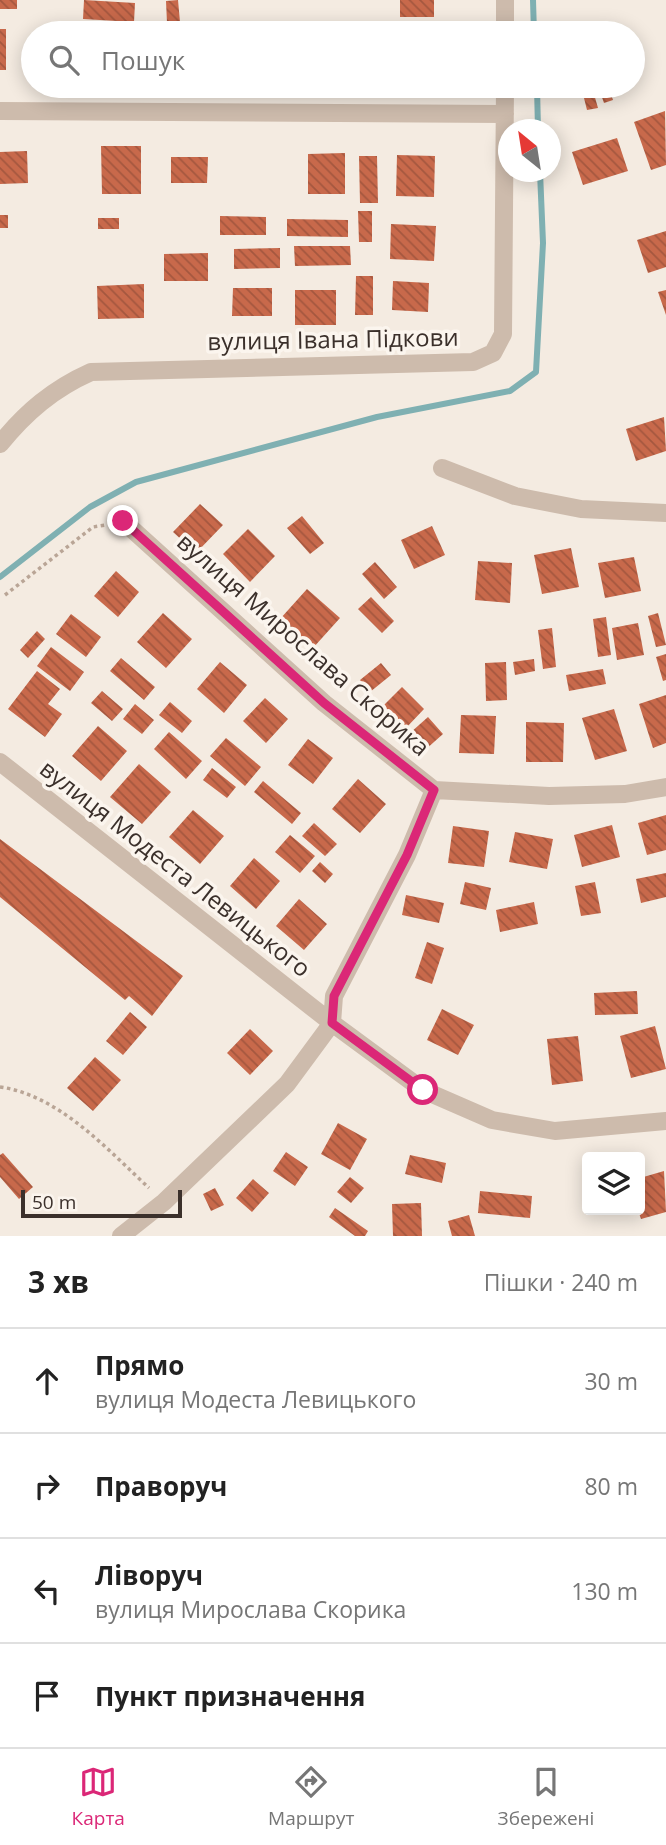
<!DOCTYPE html>
<html lang="uk">
<head>
<meta charset="utf-8">
<style>
  :root { --surface:#fff; --page:#f2f2f2; --text:#222; --muted:#767676; --line:#e0e0e0; --accent:#db2777 }
  body { margin:0; font-family:"Open Sans",sans-serif; background:var(--page); color:var(--text) }
  .controls { position:absolute; right:21px; bottom:21px; display:grid; overflow:hidden; border-radius:7px; box-shadow:0 4px 18px #0003 }
  .controls button { width:63px; height:63px; display:grid; place-items:center; padding:0; border:0; border-bottom:2px solid var(--line); background:var(--surface); color:var(--text); font:35px sans-serif }
  .compass { position:absolute; left:498px; top:119px; width:63px; height:63px; border-radius:50%; background:var(--surface); box-shadow:0 4px 18px #0003; rotate:330deg }
  .scale { position:absolute; left:21px; bottom:18px; width:161px; box-sizing:border-box; padding-left:7px; border:4px solid #3b302b; border-top:0; font-size:19px; line-height:24px; white-space:nowrap; color:#3b302b; -webkit-text-stroke:5px #fbf5ee; paint-order:stroke }
  .stop { position:absolute; width:21px; height:21px; margin:-16px; border:5px solid #db2777; border-radius:50%; background:#fff }
  .stop.end { background:#db2777; border-color:#fff; box-shadow:0 2px 7px #0008 }
  .list { margin:0; padding:0; list-style:none }
  h2 { display:flex; justify-content:space-between; align-items:center; height:91px; margin:0; padding:0 28px; font-size:30px }
  h2 small { font-size:23px; font-weight:400; color:var(--muted) }
  .list li { display:grid; grid-template-columns:46px 1fr auto; gap:21px; align-items:center; box-sizing:border-box; height:105px; padding:0 28px; border-top:2px solid var(--line) }
  .list b { display:block; font-size:26px; white-space:nowrap }
  .list p { margin:0; font-size:23px; white-space:nowrap; color:var(--muted) }
  .list em { font-size:23px; font-style:normal; color:var(--muted) }
  .icon { flex:none; width:38px; height:38px; fill:none; stroke:currentColor; stroke-width:2; stroke-linecap:round; stroke-linejoin:round }
  .map { position:relative; flex:none; width:666px; height:1236px; overflow:hidden }
  .search { position:absolute; background:var(--surface); box-shadow:0 4px 18px #0003; left:21px; right:21px; top:21px; height:77px; display:flex; align-items:center; gap:18px; box-sizing:border-box; padding:0 24px; border-radius:38px; color:var(--muted); font-size:26px }
  .sheet { height:511px; background:var(--surface) }
  nav { display:flex; justify-content:space-around; align-items:center; box-sizing:border-box; height:98px; border-top:2px solid var(--line); background:var(--surface); font-size:19px; color:var(--muted) }
  nav a { display:grid; justify-items:center; gap:4px }
  nav .on { color:var(--accent) }
  .map>svg:first-child { display:block }
  .lines { fill:none; stroke-linecap:round; stroke-linejoin:round }
  .stream { stroke:#7fb0b2; stroke-width:6 }
  .building { fill:url(#building-back-hatch) }
  .path { stroke:#b9a596; stroke-width:3.5; stroke-dasharray:3.5 3.5; stroke-linecap:butt }
  .minor { stroke:#cdbbac; stroke-width:18 }
  .route { stroke:#db2777; stroke-width:9 }
  .labels { text-anchor:middle; stroke-width:7; stroke-linejoin:round; paint-order:stroke }
  .street-label { font-size:24px; fill:#3b302b; stroke:#fbf5ee }
</style>
</head>
<body>
<div class="map">
<svg width="666" height="1236" viewBox="0 0 666 1236">
  <defs>
    <pattern id="building-back-hatch" width="6" height="6" patternUnits="userSpaceOnUse" patternTransform="scale(1.75)"><rect width="6" height="6" fill="#c8694b"/><path d="M-1 5l2 2M0 0l6 6M5-1l2 2" fill="none" stroke="#a4573f"/></pattern>
  </defs>
  <rect width="100%" height="100%" fill="#f4ebe1"/>
  <g class="lines">
    <path class="stream" d="M 533,0 L 534,33
      M 537,86 L 538,130
      M 0,577 L 90,507 L 136,482 L 377,417 L 510,391 L 536,372 L 543,243 L 540,172"/>
  </g>
  <path class="building" d="M 0,0 L 17,0 L 17,9 L 0,9 Z
    M 84,0 L 135,3 L 134,22 L 83,19 Z
    M 178,0 L 180,22 L 167,23 L 166,1 Z
    M 400,0 L 434,0 L 434,17 L 400,17 Z
    M 0,29 L 6,29 L 6,70 L 0,70 Z
    M 598,86 L 608,86 L 613,100 L 604,103 Z
    M 592,87 L 598,108 L 587,110 L 582,90 Z
    M 665,111 L 666,165 L 651,170 L 634,122 Z
    M 617,138 L 628,171 L 583,185 L 572,152 Z
    M 101,146 L 141,146 L 141,194 L 102,194 Z
    M 27,151 L 28,183 L 0,184 L 0,152 Z
    M 345,153 L 345,194 L 308,194 L 308,154 Z
    M 397,155 L 435,156 L 434,197 L 396,196 Z
    M 359,156 L 377,156 L 378,203 L 360,203 Z
    M 171,157 L 208,157 L 207,183 L 171,183 Z
    M 358,211 L 372,211 L 372,242 L 359,242 Z
    M 0,215 L 8,215 L 8,228 L 0,228 Z
    M 220,216 L 266,217 L 266,235 L 220,235 Z
    M 98,218 L 119,218 L 119,229 L 98,229 Z
    M 287,219 L 348,220 L 348,237 L 287,236 Z
    M 391,224 L 436,226 L 434,261 L 390,259 Z
    M 666,231 L 666,267 L 648,273 L 637,240 Z
    M 294,246 L 350,246 L 351,265 L 295,266 Z
    M 280,248 L 280,268 L 234,269 L 234,249 Z
    M 208,253 L 208,281 L 164,281 L 164,254 Z
    M 356,276 L 373,276 L 373,315 L 355,315 Z
    M 393,281 L 429,283 L 428,312 L 392,310 Z
    M 144,284 L 144,318 L 98,319 L 97,286 Z
    M 233,288 L 272,288 L 272,316 L 232,316 Z
    M 295,290 L 336,290 L 336,325 L 295,325 Z
    M 666,290 L 666,315 L 658,292 Z
    M 664,417 L 666,451 L 636,461 L 626,429 Z
    M 200,504 L 223,525 L 196,553 L 173,532 Z
    M 302,516 L 324,543 L 310,554 L 287,528 Z
    M 432,526 L 445,555 L 414,569 L 401,540 Z
    M 248,529 L 275,556 L 250,582 L 223,554 Z
    M 571,548 L 579,587 L 542,594 L 534,555 Z
    M 634,557 L 641,591 L 605,598 L 598,563 Z
    M 478,561 L 512,563 L 510,603 L 475,600 Z
    M 375,562 L 397,587 L 384,599 L 362,574 Z
    M 116,571 L 139,592 L 118,617 L 94,596 Z
    M 307,589 L 340,618 L 313,648 L 280,619 Z
    M 371,597 L 394,621 L 382,633 L 358,609 Z
    M 163,613 L 192,639 L 166,668 L 137,642 Z
    M 658,613 L 666,645 L 656,647 L 648,616 Z
    M 71,614 L 101,637 L 86,657 L 56,634 Z
    M 606,617 L 611,655 L 598,657 L 593,619 Z
    M 638,623 L 644,655 L 617,660 L 612,628 Z
    M 552,628 L 556,667 L 543,669 L 538,630 Z
    M 37,631 L 45,639 L 28,658 L 20,650 Z
    M 51,647 L 84,672 L 70,691 L 37,666 Z
    M 666,654 L 666,680 L 663,681 L 656,657 Z
    M 121,658 L 155,687 L 144,700 L 110,671 Z
    M 534,659 L 535,671 L 515,675 L 513,662 Z
    M 220,662 L 247,685 L 224,713 L 197,689 Z
    M 506,662 L 507,700 L 486,701 L 485,663 Z
    M 381,663 L 391,675 L 370,692 L 360,680 Z
    M 603,669 L 606,684 L 569,691 L 566,675 Z
    M 37,671 L 60,689 L 48,704 L 62,714 L 45,737 L 8,709 Z
    M 402,687 L 424,709 L 406,728 L 383,706 Z
    M 102,691 L 123,709 L 112,721 L 91,703 Z
    M 666,695 L 666,743 L 653,748 L 639,704 Z
    M 265,698 L 288,719 L 266,743 L 243,721 Z
    M 170,702 L 192,721 L 182,733 L 159,715 Z
    M 135,704 L 154,720 L 142,734 L 123,719 Z
    M 614,709 L 627,751 L 595,760 L 582,718 Z
    M 461,715 L 496,716 L 494,754 L 459,753 Z
    M 428,717 L 443,734 L 416,758 L 401,741 Z
    M 526,722 L 564,723 L 563,762 L 526,762 Z
    M 98,726 L 127,751 L 101,781 L 72,756 Z
    M 169,732 L 202,761 L 186,779 L 154,749 Z
    M 226,738 L 261,767 L 245,786 L 210,756 Z
    M 308,739 L 333,758 L 313,784 L 288,765 Z
    M 139,764 L 171,792 L 142,824 L 110,797 Z
    M 212,768 L 236,787 L 227,798 L 203,780 Z
    M 358,779 L 386,804 L 360,833 L 332,809 Z
    M 263,781 L 301,813 L 292,824 L 254,792 Z
    M 193,810 L 224,836 L 200,864 L 169,837 Z
    M 666,815 L 666,850 L 647,855 L 638,823 Z
    M 314,823 L 337,844 L 325,856 L 302,836 Z
    M 612,825 L 620,857 L 582,867 L 574,835 Z
    M 453,826 L 489,831 L 484,867 L 448,863 Z
    M 515,832 L 553,839 L 547,869 L 509,862 Z
    M 290,835 L 315,856 L 300,873 L 275,852 Z
    M 0,839 L 183,976 L 152,1016 L 129,996 L 125,1000 L 0,897 Z
    M 254,858 L 280,881 L 256,909 L 230,886 Z
    M 320,862 L 333,874 L 325,883 L 312,871 Z
    M 666,873 L 666,897 L 641,903 L 636,879 Z
    M 465,882 L 491,888 L 486,910 L 460,904 Z
    M 595,882 L 601,913 L 581,916 L 575,886 Z
    M 406,895 L 444,903 L 439,923 L 402,915 Z
    M 299,899 L 327,924 L 304,950 L 276,926 Z
    M 534,902 L 538,924 L 500,932 L 496,910 Z
    M 427,942 L 444,948 L 432,984 L 415,978 Z
    M 637,991 L 638,1014 L 595,1015 L 594,993 Z
    M 442,1009 L 474,1025 L 458,1055 L 427,1040 Z
    M 130,1012 L 147,1027 L 123,1055 L 106,1041 Z
    M 655,1026 L 666,1069 L 631,1078 L 620,1036 Z
    M 250,1029 L 273,1051 L 250,1075 L 227,1053 Z
    M 578,1036 L 583,1081 L 552,1085 L 547,1039 Z
    M 95,1057 L 121,1080 L 93,1111 L 67,1088 Z
    M 338,1123 L 367,1139 L 350,1170 L 321,1154 Z
    M 286,1152 L 308,1167 L 295,1186 L 273,1171 Z
    M 3,1153 L 33,1187 L 19,1199 L 0,1177 L 0,1155 Z
    M 410,1155 L 446,1163 L 442,1183 L 405,1174 Z
    M 664,1171 L 666,1212 L 641,1219 L 638,1210 L 640,1178 Z
    M 350,1177 L 364,1188 L 351,1203 L 337,1192 Z
    M 253,1179 L 269,1193 L 252,1212 L 236,1198 Z
    M 215,1188 L 224,1205 L 211,1211 L 203,1194 Z
    M 480,1191 L 532,1196 L 530,1218 L 478,1213 Z
    M 421,1203 L 422,1236 L 393,1236 L 392,1204 Z
    M 335,1208 L 368,1231 L 365,1236 L 355,1236 L 329,1217 Z
    M 469,1215 L 475,1236 L 452,1236 L 448,1221 Z"/>
  <g class="lines">
    <path class="path" d="M 5,595 L 93,527 L 106,525
      M 0,1087 C 59,1095 108,1150 149,1188"/>
    <path class="minor" d="M 505,33 L 505,0
      M 0,111 L 505,114
      M 0,444 C 26,412 53,389 91,372 L 473,362 L 493,353 L 503,334 L 505,86
      M 442,468 L 515,496 L 581,509 L 666,513
      M 123,521 L 324,703 L 434,790 L 549,796 L 625,794 L 666,787
      M 0,762 L 332,1023 L 423,1090 L 492,1120 L 555,1131 L 666,1121
      M 121,1236 L 164,1202 L 287,1084 L 332,1023 L 334,996 L 407,855 L 434,790"/>
  </g>
  <g class="lines">
    <path class="route" d="M 123,521 L 324,703 L 434,790 L 407,855 L 334,996 L 332,1023 L 423,1090"/>
  </g>
  <g class="labels">
    <g class="street-label">
      <text transform="translate(333 340) rotate(-1)" y="8">вулиця Івана Підкови</text>
      <text transform="translate(303 645) rotate(41)" y="8">вулиця Мирослава Скорика</text>
      <text transform="translate(175 869) rotate(38)" y="8">вулиця Модеста Левицького</text>
    </g>
  </g>
</svg>
<div class="controls">
<button><svg class="icon" aria-label="layers" viewBox="0 0 24 24"><path d="M12 4l9 5-9 5-9-5zM3 14l9 5 9-5"/></svg></button>
</div>
<svg class="compass" viewBox="-18 -18 36 36"><path d="M0-13l5 13h-10z" fill="#e53935"/><path d="M0 13l5-13h-10z" fill="#767676"/></svg>
<div class="scale">50 m</div>
<div class="stop" style="left:423px;top:1090px"></div>
<div class="stop end" style="left:123px;top:521px"></div>
<div class="search"><svg class="icon" aria-label="search" viewBox="0 0 24 24"><circle cx="10" cy="10" r="6"/><path d="M15 15l6 6"/></svg>Пошук</div>
</div>
<section class="sheet">
<h2>3 хв<small>Пішки · 240 m</small></h2>
<ul class="list">
<li><svg class="icon" aria-label="ahead" viewBox="0 0 24 24"><path d="M12 20V5M6 11l6-6 6 6"/></svg><div><b>Прямо</b><p>вулиця Модеста Левицького</p></div><em>30 m</em></li>
<li><svg class="icon" aria-label="right" viewBox="0 0 24 24"><path d="M7 20v-9h11M14 6l5 5-5 5"/></svg><div><b>Праворуч</b></div><em>80 m</em></li>
<li><svg class="icon" aria-label="left" viewBox="0 0 24 24"><path d="M17 20v-9H6M10 6l-5 5 5 5"/></svg><div><b>Ліворуч</b><p>вулиця Мирослава Скорика</p></div><em>130 m</em></li>
<li><svg class="icon" aria-label="arrive" viewBox="0 0 24 24"><path d="M6 21V4h12l-3 4 3 4H6"/></svg><div><b>Пункт призначення</b></div></li>
</ul>
</section>
<nav>
<a class="on"><svg class="icon" aria-label="map" viewBox="0 0 24 24"><path d="M3 6l6-2 6 2 6-2v14l-6 2-6-2-6 2zM9 4v14M15 6v14"/></svg>Карта</a>
<a><svg class="icon" aria-label="directions" viewBox="0 0 24 24"><path d="M12 3l9 9-9 9-9-9zM9 14v-3h6M13 9l2 2-2 2"/></svg>Маршрут</a>
<a><svg class="icon" aria-label="saved" viewBox="0 0 24 24"><path d="M7 4h10v16l-5-4-5 4z"/></svg>Збережені</a>
</nav>
</body>
</html>
